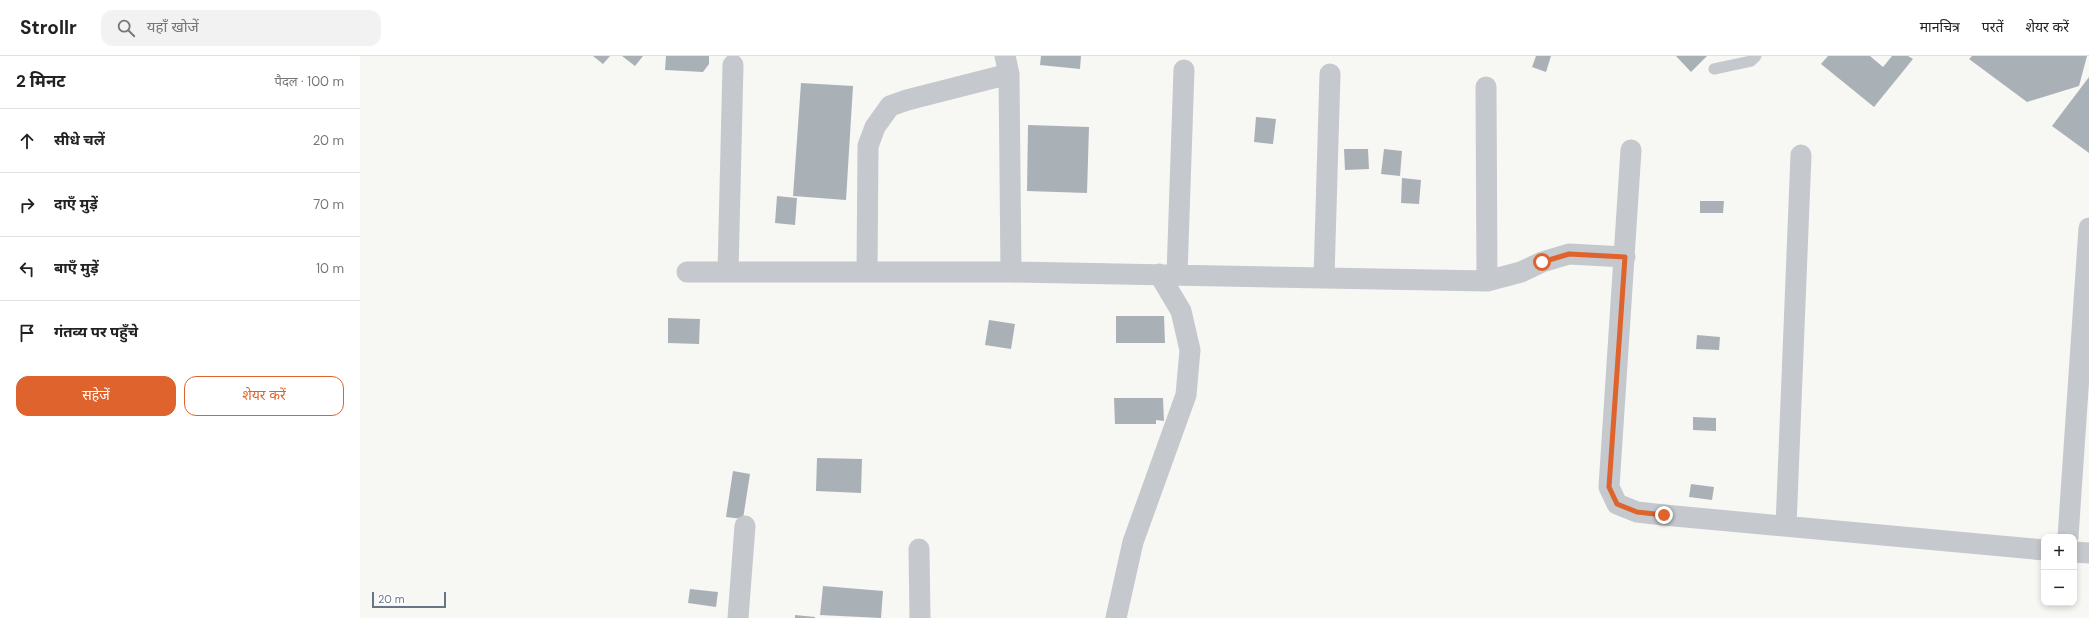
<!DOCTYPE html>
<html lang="hi">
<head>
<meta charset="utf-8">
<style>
  :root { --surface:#fff; --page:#f2f2f2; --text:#222; --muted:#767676; --line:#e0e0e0; --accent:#de632d }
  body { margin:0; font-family:"DM Sans","Noto Sans Devanagari",sans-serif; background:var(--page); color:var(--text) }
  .controls { position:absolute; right:12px; bottom:12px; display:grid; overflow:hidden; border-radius:8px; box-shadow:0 2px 6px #0003 }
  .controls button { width:36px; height:36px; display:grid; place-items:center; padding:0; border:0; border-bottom:1px solid var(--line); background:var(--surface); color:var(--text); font:20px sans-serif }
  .scale { position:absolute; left:12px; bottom:10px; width:74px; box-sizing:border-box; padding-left:4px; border:2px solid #677584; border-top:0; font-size:11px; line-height:14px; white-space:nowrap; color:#677584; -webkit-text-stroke:3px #fff; paint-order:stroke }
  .stop { position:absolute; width:12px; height:12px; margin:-9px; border:3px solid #de632d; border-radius:50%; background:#fff }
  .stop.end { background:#de632d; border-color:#fff; box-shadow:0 1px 4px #0008 }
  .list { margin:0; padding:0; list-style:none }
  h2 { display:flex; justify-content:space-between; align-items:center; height:52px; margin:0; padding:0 16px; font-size:17px }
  h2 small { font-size:13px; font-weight:400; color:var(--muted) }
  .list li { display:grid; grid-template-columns:26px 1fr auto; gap:12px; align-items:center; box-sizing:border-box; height:64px; padding:0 16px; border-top:1px solid var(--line) }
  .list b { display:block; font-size:15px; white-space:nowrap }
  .list em { font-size:13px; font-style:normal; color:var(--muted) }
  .actions { display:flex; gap:8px; padding:12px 16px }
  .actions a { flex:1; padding:9px 0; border:1px solid var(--accent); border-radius:12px; text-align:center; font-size:14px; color:var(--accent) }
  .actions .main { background:var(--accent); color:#fff }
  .icon { flex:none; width:22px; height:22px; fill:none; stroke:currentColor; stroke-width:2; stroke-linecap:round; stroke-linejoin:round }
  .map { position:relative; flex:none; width:1729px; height:562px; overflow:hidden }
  header { display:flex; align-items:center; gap:24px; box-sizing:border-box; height:56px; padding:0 20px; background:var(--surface); border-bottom:1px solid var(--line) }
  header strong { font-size:19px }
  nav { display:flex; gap:22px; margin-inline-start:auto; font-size:14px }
  .search { width:280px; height:36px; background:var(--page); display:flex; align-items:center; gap:10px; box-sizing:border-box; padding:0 14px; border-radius:12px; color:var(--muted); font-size:15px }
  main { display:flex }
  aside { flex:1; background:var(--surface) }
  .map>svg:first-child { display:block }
  .building { fill:#aab1b6 }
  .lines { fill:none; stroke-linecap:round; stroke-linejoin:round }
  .lane { stroke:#c5c8cc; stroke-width:11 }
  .street { stroke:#c5c8cc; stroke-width:21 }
  .route { stroke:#de632d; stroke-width:5 }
</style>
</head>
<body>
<header>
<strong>Strollr</strong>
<div class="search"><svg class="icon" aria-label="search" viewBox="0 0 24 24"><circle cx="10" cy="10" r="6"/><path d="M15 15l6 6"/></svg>यहाँ खोजें</div>
<nav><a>मानचित्र</a><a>परतें</a><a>शेयर करें</a></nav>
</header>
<main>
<aside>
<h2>2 मिनट<small>पैदल · 100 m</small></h2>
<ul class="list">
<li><svg class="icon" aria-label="ahead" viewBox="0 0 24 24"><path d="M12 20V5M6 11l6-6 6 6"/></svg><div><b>सीधे चलें</b></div><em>20 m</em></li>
<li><svg class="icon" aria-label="right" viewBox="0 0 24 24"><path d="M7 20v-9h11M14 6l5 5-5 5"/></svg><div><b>दाएँ मुड़ें</b></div><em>70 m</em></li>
<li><svg class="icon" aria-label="left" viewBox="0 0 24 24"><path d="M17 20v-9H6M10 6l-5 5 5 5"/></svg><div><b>बाएँ मुड़ें</b></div><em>10 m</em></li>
<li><svg class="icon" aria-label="arrive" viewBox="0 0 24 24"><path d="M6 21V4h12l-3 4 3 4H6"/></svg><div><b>गंतव्य पर पहुँचे</b></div></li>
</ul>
<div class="actions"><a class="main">सहेजें</a><a>शेयर करें</a></div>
</aside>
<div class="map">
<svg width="1729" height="562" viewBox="0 0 1729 562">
  <rect width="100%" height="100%" fill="#f7f7f4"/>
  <path class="building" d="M 233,0 L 250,0 L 243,8 Z
    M 262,0 L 283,0 L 275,10 Z
    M 306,0 L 349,0 L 349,8 L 343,16 L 305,14 Z
    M 681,0 L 721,0 L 720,13 L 680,9 Z
    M 1176,0 L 1191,0 L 1186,16 L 1172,11 Z
    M 1316,0 L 1347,0 L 1331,16 Z
    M 1468,0 L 1510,0 L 1523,11 L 1532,0 L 1548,0 L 1553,3 L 1514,51 L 1461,8 Z
    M 1612,0 L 1727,0 L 1719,30 L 1667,46 L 1609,3 Z
    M 1729,21 L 1729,97 L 1692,70 Z
    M 441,27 L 493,30 L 486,144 L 433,140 Z
    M 896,61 L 916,63 L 913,88 L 894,86 Z
    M 668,69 L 729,71 L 727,137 L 667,135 Z
    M 984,93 L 1008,93 L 1009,113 L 985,114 Z
    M 1024,93 L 1042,95 L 1040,120 L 1021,118 Z
    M 1042,122 L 1061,124 L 1059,148 L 1041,147 Z
    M 417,140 L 437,142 L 435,169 L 415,167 Z
    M 1340,145 L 1364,145 L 1363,157 L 1340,157 Z
    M 756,260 L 804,260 L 805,287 L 756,287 Z
    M 308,262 L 340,263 L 339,288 L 308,287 Z
    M 629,264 L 655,268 L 651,293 L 625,289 Z
    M 1337,279 L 1360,281 L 1359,294 L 1336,293 Z
    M 754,342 L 803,342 L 804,365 L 796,364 L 796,368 L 755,368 Z
    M 1333,361 L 1356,362 L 1356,375 L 1333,374 Z
    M 457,402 L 502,403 L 501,437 L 456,435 Z
    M 373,415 L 390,418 L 383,463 L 366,461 Z
    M 1331,428 L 1354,431 L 1352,444 L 1329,441 Z
    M 463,530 L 523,535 L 521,562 L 460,559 Z
    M 330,533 L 358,536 L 356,551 L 328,547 Z
    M 435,559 L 455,561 L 455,562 L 435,562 Z"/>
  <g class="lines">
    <path class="lane" d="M 1354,13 L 1391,5 L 1396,0"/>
    <path class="street" d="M 645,0 L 649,18 L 651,216 L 1127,225 L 1126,31
      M 1271,94 L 1249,431 L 1257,448 L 1277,456 L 1304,459 L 1684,494
      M 327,216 L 651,216
      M 368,216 L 373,9
      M 507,216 L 508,90 L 515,71 L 530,50 L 547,44 L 649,18
      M 817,219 L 824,14
      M 964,221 L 970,18
      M 1127,225 L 1161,216 L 1182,206 L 1209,198 L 1265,201
      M 1426,470 L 1441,99
      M 1708,481 L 1729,172
      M 559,493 L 560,562
      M 1714,496 L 1729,497
      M 378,562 L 385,470
      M 756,562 L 773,486 L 826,339 L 830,294 L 821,255 L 799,218"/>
  </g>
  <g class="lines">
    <path class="route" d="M 1182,206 L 1209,198 L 1265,201 L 1249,431 L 1257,448 L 1277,456 L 1304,459"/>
  </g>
</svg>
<div class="controls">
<button>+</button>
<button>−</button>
</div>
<div class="scale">20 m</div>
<div class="stop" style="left:1182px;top:206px"></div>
<div class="stop end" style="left:1304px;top:459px"></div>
</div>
</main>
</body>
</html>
